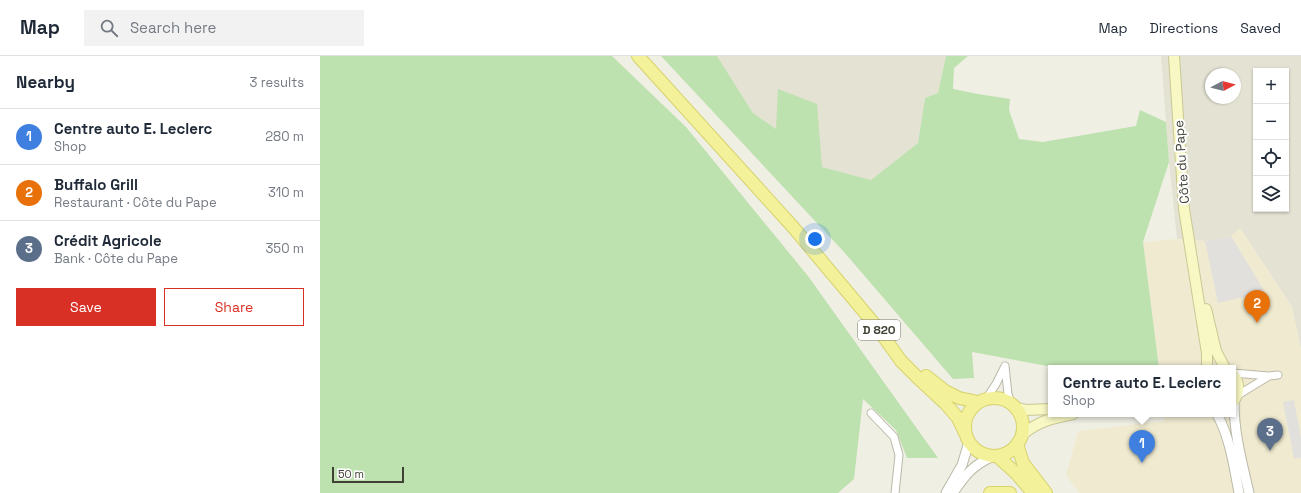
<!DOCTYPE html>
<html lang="en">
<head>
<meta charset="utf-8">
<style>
  :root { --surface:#fff; --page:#f2f2f3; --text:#1f2937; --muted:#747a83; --line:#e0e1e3; --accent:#d93025 }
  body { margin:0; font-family:"Space Grotesk",sans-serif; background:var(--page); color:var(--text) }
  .controls { position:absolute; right:12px; top:12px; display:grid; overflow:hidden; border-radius:0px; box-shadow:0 1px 3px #0004 }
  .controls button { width:36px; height:36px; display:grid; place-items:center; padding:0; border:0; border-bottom:1px solid var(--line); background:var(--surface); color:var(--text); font:20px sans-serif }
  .compass { position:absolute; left:885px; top:12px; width:36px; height:36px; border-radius:50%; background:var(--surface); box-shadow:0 1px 3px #0004; rotate:83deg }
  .scale { position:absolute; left:12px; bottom:10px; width:72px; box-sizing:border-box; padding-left:4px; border:2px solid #414035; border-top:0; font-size:11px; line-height:14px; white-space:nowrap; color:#414035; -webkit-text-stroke:3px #fff; paint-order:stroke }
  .you { position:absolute; left:495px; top:183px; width:14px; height:14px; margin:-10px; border:3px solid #fff; border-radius:50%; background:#1a73e8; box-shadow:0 0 0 6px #1a73e833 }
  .badge { display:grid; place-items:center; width:26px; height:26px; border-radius:50%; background:var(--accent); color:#fff; font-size:13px; font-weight:700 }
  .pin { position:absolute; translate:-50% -33px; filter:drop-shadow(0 1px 2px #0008) }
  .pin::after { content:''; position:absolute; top:21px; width:14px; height:12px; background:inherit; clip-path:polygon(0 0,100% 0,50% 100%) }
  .popup { position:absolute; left:728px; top:309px; width:188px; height:52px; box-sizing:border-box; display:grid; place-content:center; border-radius:0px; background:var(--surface); filter:drop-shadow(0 1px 3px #0005); font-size:13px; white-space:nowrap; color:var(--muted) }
  .popup b { font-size:15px; color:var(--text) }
  .popup::after { content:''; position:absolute; left:50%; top:100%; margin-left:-8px; border:8px solid transparent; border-top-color:var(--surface) }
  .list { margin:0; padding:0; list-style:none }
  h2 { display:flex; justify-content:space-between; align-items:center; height:52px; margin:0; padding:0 16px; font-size:17px }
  h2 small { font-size:13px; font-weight:400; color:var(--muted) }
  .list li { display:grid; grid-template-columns:26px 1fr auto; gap:12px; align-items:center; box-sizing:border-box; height:56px; padding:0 16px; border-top:1px solid var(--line) }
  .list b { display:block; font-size:15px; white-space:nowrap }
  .list p { margin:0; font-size:13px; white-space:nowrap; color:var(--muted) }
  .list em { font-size:13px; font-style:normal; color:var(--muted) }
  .actions { display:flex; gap:8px; padding:12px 16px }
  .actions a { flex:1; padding:9px 0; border:1px solid var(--accent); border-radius:0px; text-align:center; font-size:14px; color:var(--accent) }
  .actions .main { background:var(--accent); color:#fff }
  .icon { flex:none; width:22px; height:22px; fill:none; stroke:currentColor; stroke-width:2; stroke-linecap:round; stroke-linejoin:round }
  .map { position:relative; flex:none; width:981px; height:437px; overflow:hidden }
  header { display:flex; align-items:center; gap:24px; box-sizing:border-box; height:56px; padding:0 20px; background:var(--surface); border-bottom:1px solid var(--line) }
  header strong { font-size:19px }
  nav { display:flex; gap:22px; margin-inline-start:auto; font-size:14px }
  .search { width:280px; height:36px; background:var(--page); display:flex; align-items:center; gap:10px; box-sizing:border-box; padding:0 14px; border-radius:0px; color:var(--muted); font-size:15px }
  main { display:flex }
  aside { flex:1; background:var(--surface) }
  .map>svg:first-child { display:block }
  .residential { fill:#e3e2d3; fill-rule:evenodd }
  .commercial { fill:#f0ebd0 }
  .green { fill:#bee1b0 }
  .parking { fill:#e1e0dc }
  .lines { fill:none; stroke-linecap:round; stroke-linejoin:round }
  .minor-casing { stroke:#bab9a8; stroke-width:9 }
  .tertiary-casing { stroke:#bab9a8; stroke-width:11 }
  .secondary-casing { stroke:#c9c895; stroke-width:12 }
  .primary-casing { stroke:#d6d26c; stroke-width:14 }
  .minor { stroke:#fff; stroke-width:7 }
  .tertiary { stroke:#fff; stroke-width:9 }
  .secondary { stroke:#f8f8c5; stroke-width:10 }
  .primary { stroke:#f3f199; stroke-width:12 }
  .labels { text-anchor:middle; stroke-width:4; stroke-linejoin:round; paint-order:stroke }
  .shield { fill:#fff; stroke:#7a7972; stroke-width:1 }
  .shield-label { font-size:12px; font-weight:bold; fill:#414035 }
  .street-label { font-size:13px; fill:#414035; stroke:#fff }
</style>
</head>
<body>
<header>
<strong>Map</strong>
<div class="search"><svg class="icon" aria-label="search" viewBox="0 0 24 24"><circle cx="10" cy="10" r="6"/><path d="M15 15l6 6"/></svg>Search here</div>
<nav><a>Map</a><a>Directions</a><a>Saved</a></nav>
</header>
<main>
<aside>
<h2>Nearby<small>3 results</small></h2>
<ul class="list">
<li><span class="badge" style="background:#3f7fe0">1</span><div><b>Centre auto E. Leclerc</b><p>Shop</p></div><em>280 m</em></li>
<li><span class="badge" style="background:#e8710a">2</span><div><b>Buffalo Grill</b><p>Restaurant · Côte du Pape</p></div><em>310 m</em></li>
<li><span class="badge" style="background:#5c6f8a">3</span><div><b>Crédit Agricole</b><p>Bank · Côte du Pape</p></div><em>350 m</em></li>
</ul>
<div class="actions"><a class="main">Save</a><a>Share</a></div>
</aside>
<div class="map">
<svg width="981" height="437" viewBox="0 0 981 437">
  <rect width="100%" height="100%" fill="#f0efe4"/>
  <path class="residential" d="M 397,0 L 626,0 L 618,37 L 605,42 L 598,87 L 551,124 L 502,111 L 456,73 L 433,57 Z
    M 841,0 L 981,0 L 981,294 L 972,251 L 920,172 L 911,180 L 885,185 L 857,183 L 849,106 ZM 936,15 L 966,15 L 966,153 L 936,153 ZM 891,18 L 915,18 L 915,42 L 891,42 Z"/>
  <path class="commercial" d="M 920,172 L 972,251 L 981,294 L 981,437 L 759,437 L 746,419 L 758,375 L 845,365 L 844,358 L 913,358 L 913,312 L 839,312 L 823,186 L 857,183 L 885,185 L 911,180 Z"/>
  <path class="green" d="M 0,0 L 292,0 L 366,71 L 488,220 L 618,402 L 587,402 L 576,374 L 543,343 L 534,423 L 518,437 L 0,437 Z
    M 341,0 L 397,0 L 433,57 L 456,73 L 458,33 L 497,48 L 502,111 L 551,124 L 598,87 L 605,42 L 618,37 L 626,0 L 648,0 L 634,12 L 633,33 L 658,38 L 690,43 L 689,54 L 699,83 L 723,86 L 816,70 L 820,54 L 846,66 L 849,106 L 823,186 L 839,312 L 738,312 L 652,296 L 654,322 L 633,323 L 524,196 Z"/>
  <path class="parking" d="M 911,180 L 945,236 L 898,247 L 885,185 Z
    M 974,344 L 981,382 L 981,402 L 974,403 L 963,346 Z"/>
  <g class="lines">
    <defs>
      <path id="minor" d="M 685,310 L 688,338 L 691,347
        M 913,317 L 949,320
        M 918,339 L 949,320 L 958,319
        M 666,343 L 676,328 L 685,310
        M 551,357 L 574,381 L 579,399 L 575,437"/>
      <path id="tertiary" d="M 914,346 C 914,378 922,406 929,437
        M 897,358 C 910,382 914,410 919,437
        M 626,437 L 642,409 L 649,386
        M 633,437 C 646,418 652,410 673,400"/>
      <path id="secondary" d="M 854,0 L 864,153 L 887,297 L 887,312
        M 886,253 L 896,295 L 905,312
        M 913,318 C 920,327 920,337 913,346
        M 696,352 L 706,354 L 731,353
        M 702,379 C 718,365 733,362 753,358"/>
      <path id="primary" d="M 318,0 L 473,171 L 556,270 L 581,305 L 597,321 L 625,347 L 638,362 L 645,377
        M 606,320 L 625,335 L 639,342 L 658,346
        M645 371a29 29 0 1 1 58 0a29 29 0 1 1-58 0Z
        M 697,388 L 703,407 L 726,437
        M 677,400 L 696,417 L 713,437
        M 670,437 L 690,437"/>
    </defs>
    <use href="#minor" class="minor-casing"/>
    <use href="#tertiary" class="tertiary-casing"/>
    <use href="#secondary" class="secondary-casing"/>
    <use href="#primary" class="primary-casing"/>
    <use href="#minor" class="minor"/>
    <use href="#tertiary" class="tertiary"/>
    <use href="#secondary" class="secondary"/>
    <use href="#primary" class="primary"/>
  </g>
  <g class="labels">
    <rect class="shield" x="538" y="264" width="42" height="20" rx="3"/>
    <g class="shield-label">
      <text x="559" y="278">D 820</text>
    </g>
    <g class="street-label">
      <text transform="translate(861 106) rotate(-94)" y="5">Côte du Pape</text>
    </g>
  </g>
</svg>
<div class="controls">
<button>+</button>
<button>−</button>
<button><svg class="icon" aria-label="locate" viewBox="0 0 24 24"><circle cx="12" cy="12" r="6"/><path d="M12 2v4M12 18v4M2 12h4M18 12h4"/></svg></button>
<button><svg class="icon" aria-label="layers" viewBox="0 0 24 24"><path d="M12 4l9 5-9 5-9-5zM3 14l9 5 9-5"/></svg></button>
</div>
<svg class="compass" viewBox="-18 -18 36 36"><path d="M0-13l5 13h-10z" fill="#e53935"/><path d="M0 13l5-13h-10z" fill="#747a83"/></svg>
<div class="scale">50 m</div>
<div class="you"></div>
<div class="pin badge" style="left:822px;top:407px;background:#3f7fe0">1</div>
<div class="popup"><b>Centre auto E. Leclerc</b>Shop</div>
<div class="pin badge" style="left:937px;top:267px;background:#e8710a">2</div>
<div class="pin badge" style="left:950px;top:395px;background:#5c6f8a">3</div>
</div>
</main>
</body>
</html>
